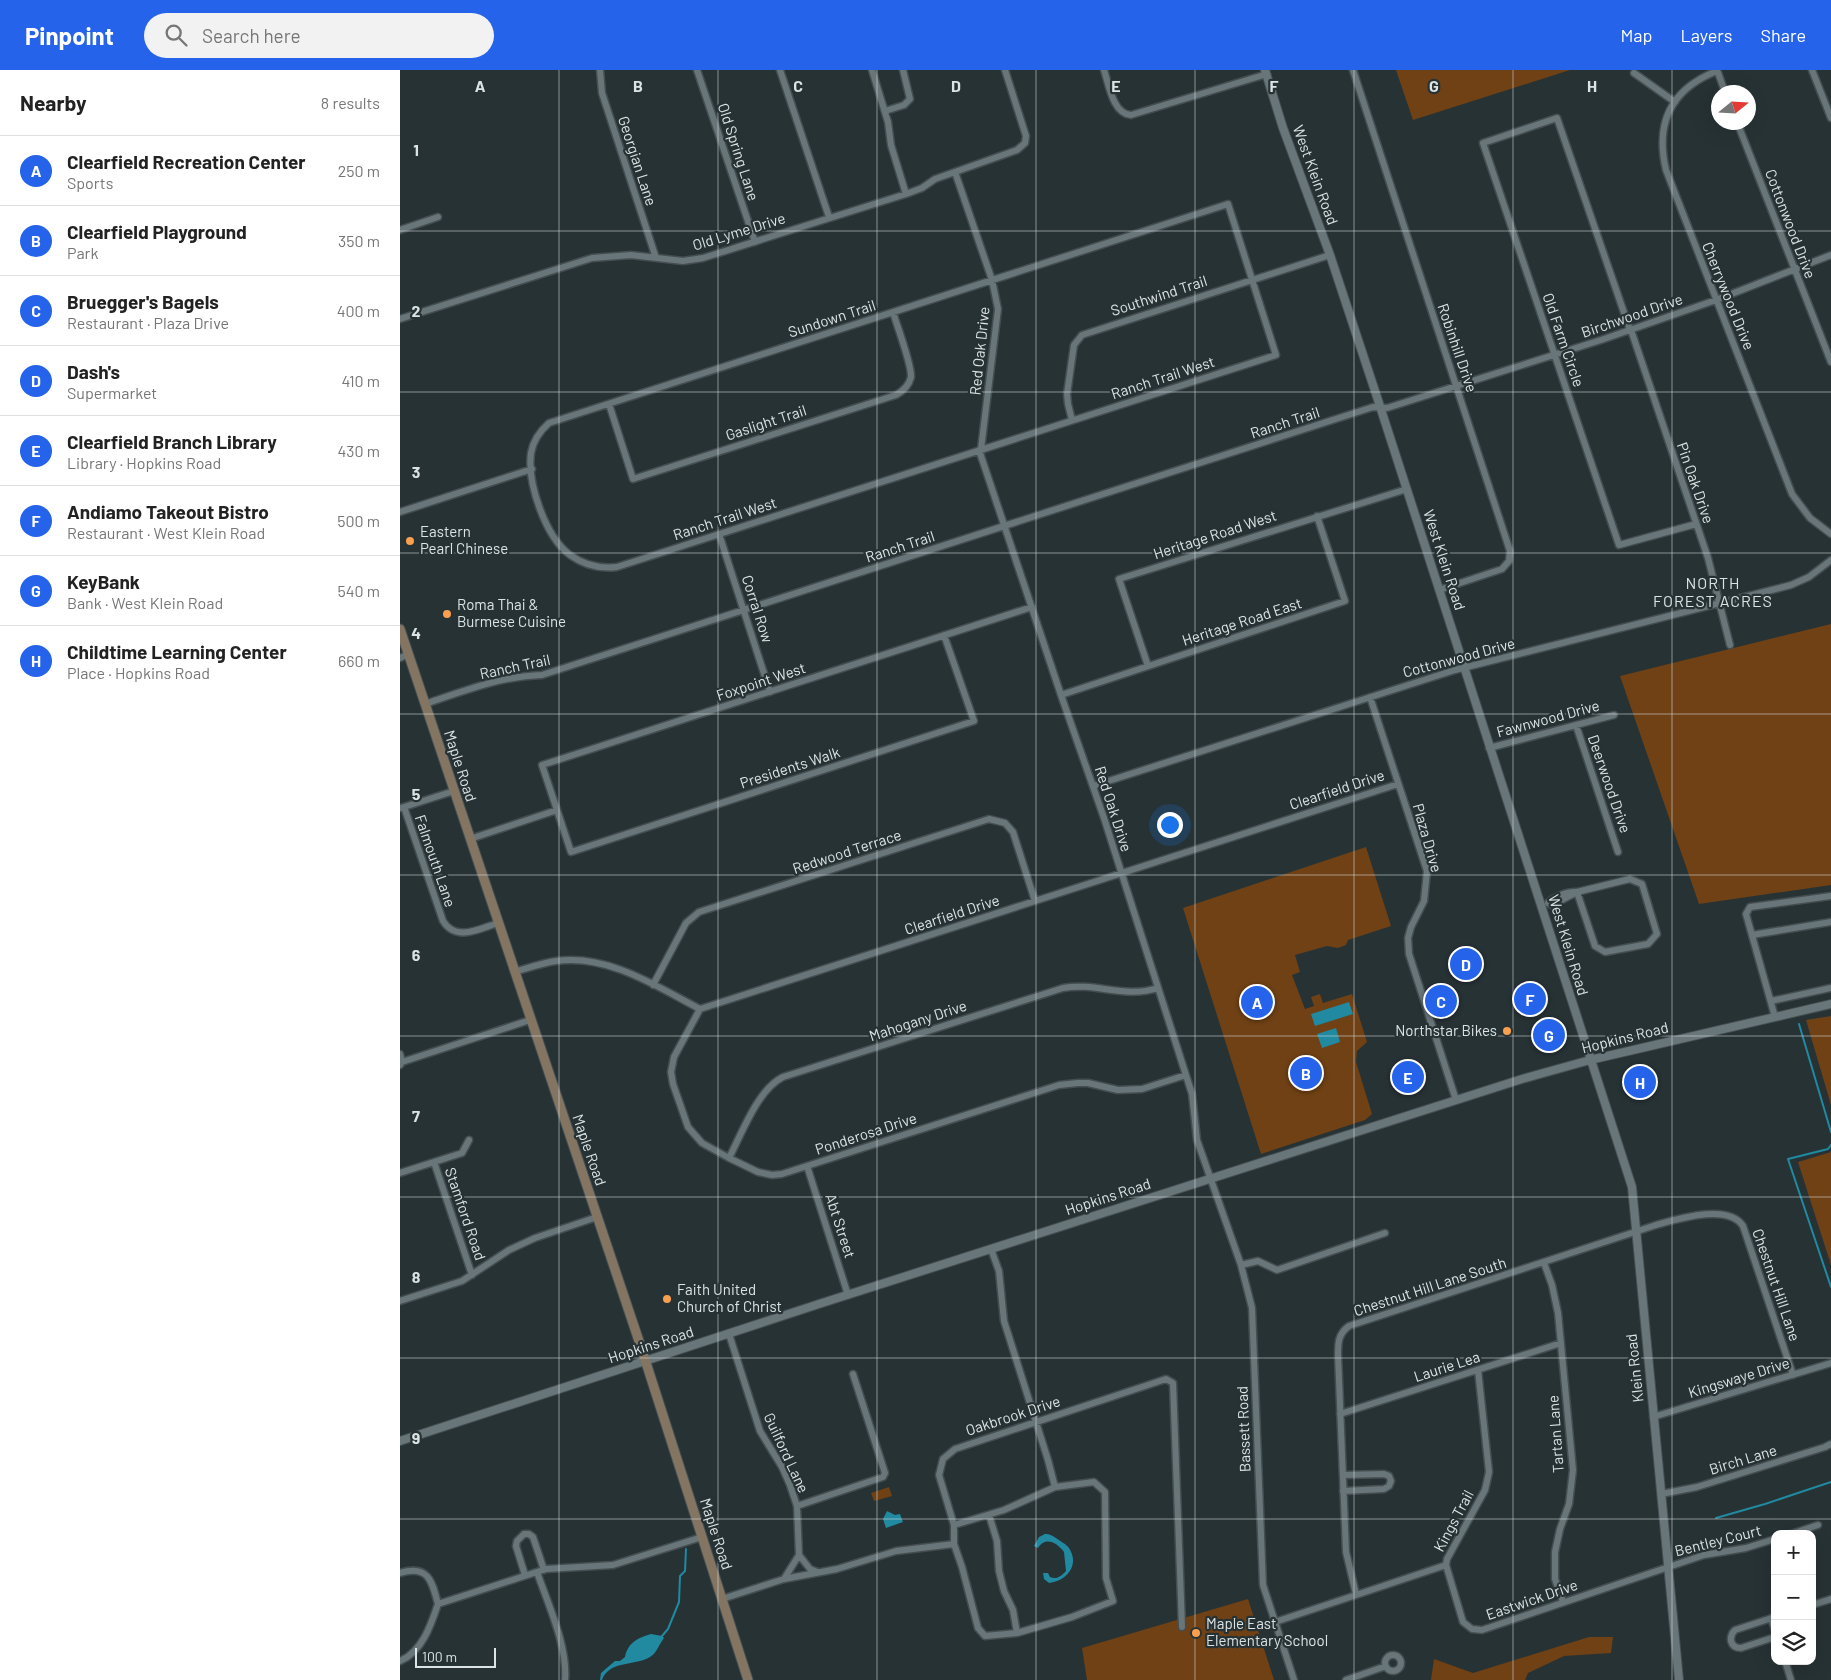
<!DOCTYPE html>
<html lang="en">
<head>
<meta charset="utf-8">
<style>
  :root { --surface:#fff; --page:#f2f2f2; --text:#222; --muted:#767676; --line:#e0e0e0; --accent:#2563eb }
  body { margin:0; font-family:Barlow,sans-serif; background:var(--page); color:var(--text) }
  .controls { position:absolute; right:15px; bottom:15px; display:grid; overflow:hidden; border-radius:10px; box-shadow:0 5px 20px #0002 }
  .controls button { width:45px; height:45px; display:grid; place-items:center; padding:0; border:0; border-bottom:1px solid var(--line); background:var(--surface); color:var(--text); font:25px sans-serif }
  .compass { position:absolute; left:1311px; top:15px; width:45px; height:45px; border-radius:50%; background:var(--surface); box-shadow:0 5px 20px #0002; rotate:72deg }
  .scale { position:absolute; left:15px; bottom:12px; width:81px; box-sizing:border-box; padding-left:5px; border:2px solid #dce3e5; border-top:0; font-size:14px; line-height:18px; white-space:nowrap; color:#dce3e5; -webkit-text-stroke:4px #273235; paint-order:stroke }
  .you { position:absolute; left:769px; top:754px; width:18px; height:18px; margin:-12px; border:4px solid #fff; border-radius:50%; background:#1a73e8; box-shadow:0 0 0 8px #1a73e833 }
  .badge { display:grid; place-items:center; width:32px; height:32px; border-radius:50%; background:var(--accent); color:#fff; font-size:16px; font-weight:700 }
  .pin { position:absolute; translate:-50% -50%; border:2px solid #fff; box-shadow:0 1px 5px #0006 }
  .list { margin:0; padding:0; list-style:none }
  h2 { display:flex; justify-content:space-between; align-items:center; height:65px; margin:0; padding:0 20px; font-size:21px }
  h2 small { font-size:16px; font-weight:400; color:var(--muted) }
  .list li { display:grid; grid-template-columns:32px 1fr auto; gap:15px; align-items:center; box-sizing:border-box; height:70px; padding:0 20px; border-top:1px solid var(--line) }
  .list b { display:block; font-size:19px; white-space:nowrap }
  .list p { margin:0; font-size:16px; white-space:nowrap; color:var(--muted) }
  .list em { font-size:16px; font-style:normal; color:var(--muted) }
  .icon { flex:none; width:28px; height:28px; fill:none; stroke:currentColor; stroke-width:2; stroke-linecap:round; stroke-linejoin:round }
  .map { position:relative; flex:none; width:1431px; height:1610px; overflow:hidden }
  header { display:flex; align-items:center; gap:30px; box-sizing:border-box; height:70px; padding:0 25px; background:var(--accent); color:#fff }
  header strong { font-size:24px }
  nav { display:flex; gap:28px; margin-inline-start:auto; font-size:18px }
  .search { width:350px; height:45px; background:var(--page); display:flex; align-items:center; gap:12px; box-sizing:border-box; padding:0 18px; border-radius:28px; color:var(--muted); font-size:19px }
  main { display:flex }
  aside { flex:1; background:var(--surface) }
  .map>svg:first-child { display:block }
  .green { fill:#704114 }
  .water { fill:#2189a0 }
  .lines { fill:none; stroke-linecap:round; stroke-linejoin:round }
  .stream { stroke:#2189a0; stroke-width:2 }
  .minor-casing { stroke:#444e51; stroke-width:9 }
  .tertiary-casing { stroke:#444e51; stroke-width:10 }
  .secondary-casing { stroke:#444e51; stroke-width:11 }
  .minor { stroke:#687579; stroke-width:6 }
  .tertiary { stroke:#687579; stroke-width:8 }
  .secondary { stroke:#847562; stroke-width:9 }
  .grid { fill:none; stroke:#dce3e5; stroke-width:1; stroke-opacity:0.55 }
  .poi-dot { fill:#fa9f4e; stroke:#273235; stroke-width:2 }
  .labels { text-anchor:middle; stroke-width:4.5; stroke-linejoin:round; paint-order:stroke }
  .street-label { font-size:15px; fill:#dce3e5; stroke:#273235 }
  .poi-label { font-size:15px; fill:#dce3e5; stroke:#273235; text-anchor:start }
  .neighbourhood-label { font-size:16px; letter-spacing:1px; fill:#dce3e5; stroke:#273235 }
  .grid-label { font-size:16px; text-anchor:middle; font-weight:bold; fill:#dce3e5; stroke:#273235; stroke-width:4.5; stroke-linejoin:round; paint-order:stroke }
</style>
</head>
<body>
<header>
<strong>Pinpoint</strong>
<div class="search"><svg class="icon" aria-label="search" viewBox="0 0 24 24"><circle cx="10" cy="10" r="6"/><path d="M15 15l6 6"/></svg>Search here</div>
<nav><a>Map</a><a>Layers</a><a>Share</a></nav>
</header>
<main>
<aside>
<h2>Nearby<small>8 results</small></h2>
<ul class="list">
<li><span class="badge">A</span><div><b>Clearfield Recreation Center</b><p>Sports</p></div><em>250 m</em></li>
<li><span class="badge">B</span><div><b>Clearfield Playground</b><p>Park</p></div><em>350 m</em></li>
<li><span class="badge">C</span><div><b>Bruegger's Bagels</b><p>Restaurant · Plaza Drive</p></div><em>400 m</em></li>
<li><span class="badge">D</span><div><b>Dash's</b><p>Supermarket</p></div><em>410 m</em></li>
<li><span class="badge">E</span><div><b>Clearfield Branch Library</b><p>Library · Hopkins Road</p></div><em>430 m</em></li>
<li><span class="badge">F</span><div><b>Andiamo Takeout Bistro</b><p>Restaurant · West Klein Road</p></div><em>500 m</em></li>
<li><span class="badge">G</span><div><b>KeyBank</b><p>Bank · West Klein Road</p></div><em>540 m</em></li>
<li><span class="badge">H</span><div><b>Childtime Learning Center</b><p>Place · Hopkins Road</p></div><em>660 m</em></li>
</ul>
</aside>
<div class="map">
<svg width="1431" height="1610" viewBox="0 0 1431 1610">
  <rect width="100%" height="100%" fill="#273235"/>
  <path class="green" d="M 996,0 L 1170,0 L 1013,50 Z
    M 1431,554 L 1431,815 L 1299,834 L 1220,606 Z
    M 966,777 L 991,856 L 948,870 L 946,875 L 938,878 L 927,876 L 895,885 L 900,902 L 892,905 L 905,939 L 914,936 L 911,927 L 920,924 L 923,933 L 952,924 L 967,972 L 957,981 L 956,992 L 972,1044 L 965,1050 L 861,1084 L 783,838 Z
    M 1431,946 L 1431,1035 L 1406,950 Z
    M 1431,1082 L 1431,1195 L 1398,1092 Z
    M 489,1417 L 492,1426 L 474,1431 L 471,1423 Z
    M 848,1529 L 874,1610 L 687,1610 L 682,1578 Z
    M 1189,1567 L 1213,1567 L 1211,1583 L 1164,1586 L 1128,1603 L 1125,1610 L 1031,1610 L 1034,1589 L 1073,1603 Z"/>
  <path class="water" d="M 949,932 L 953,944 L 915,956 L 911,944 Z
    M 936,958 L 940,972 L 922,978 L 917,964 Z
    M 487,1441 L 495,1445 L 500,1444 L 503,1452 L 486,1458 L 483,1449 Z
    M 645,1464 C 650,1464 651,1465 656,1468 C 660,1471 666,1474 669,1478 C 680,1495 667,1511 649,1513 L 644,1509 L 643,1503 L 648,1503 L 650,1507 C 657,1510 661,1506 666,1501 L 664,1482 C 657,1473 646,1466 638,1478 L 634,1476 L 639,1467 Z
    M 251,1564 L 262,1566 L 264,1568 C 259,1574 257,1583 250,1587 C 236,1596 209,1590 202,1610 L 200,1610 L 201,1603 L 215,1591 L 220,1591 L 225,1587 C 228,1572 238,1568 251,1564 Z"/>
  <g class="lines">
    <path class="stream" d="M 1399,954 L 1431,1062
      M 1431,1075 L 1428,1079 L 1388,1089 L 1431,1217
      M 1316,1448 L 1365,1434 L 1431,1412
      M 262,1566 L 268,1559 L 279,1532 L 280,1506 L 285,1501 L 286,1479"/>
    <defs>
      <path id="minor" d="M 200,0 L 202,23 L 256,188
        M 297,0 L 355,172
        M 380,0 L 429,147
        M 472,0 L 488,52 L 491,75 L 506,124
        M 704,0 C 709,15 713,44 731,45 L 867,4
        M 953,0 L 1110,481 L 1109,491 L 1102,499 L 1039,520
        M 1317,0 L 1325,22
        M 1412,0 L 1431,48
        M 1317,1 C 1271,19 1255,53 1266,100 L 1392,424 L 1410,448 L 1431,464
        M 1234,3 L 1275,32
        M 485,41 L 504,35 L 510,29 L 503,0
        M 1337,52 L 1431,292
        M 555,102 L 592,210 L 598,239 L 581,379
        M 828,134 L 876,285 L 217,497 C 200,499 184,495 170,485 C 145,466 127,413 131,383 C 133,371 140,361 149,353 Z
        M 0,160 L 38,147
        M 0,249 L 192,188 L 231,185 L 283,191 L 303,188 L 506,124 L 522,118 L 535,109 L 617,80 L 625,73 L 626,66 L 605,0
        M 1230,260 L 1157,48 L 1083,73 L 1219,475 L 1296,454
        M 1231,260 L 1308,488 L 1330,575
        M 209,334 L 233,409 L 496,325 C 503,321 509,316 511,307 C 512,295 497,256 493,242
        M 672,350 L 668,334 L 667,324 L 674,275 L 682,265 L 930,185
        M 579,380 L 661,625 L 704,748 L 792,1024 L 797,1070 L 841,1195 L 852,1238 L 863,1515 L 894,1610
        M 0,442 L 132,399
        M 319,464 L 370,622
        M 544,565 L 574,651 L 171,782 L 142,695 L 632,537
        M 0,588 L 8,584
        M 748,596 L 719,509 L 1007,419
        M 661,625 L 945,531 L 917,446
        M 970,627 L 1027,801 L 1024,831 L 1011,857 L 1008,868 L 1009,884 L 1056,1030
        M 25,634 C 63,621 102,606 142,605 L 973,337 L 987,338 L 1201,270 L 1316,230 L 1431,185
        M 1176,655 L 1218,782
        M 1089,678 L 1214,645
        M 693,716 L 1055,600 L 1391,515 L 1409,507 L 1431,490
        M 4,737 L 43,851 C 56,872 79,859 98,853
        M 1,738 L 54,721
        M 70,769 L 157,740
        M 1177,822 L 1195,876 L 1205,882 L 1248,874 L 1257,864 L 1242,814 L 1230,809 L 1177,822 C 1168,821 1153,827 1148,833 L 1152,835 L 1177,822
        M 1352,865 L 1431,852
        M 114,902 C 128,898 142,893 156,891 C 208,884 256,916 300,939 L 998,714
        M 253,915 L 286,853 L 299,842 L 589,749 L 605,753 L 613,762 L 635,831
        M 1371,931 L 1431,918
        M 300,939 L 274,987 L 271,1002 L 273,1014 L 288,1057 L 302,1073 L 329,1088 L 358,1102 L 372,1105 L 382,1104 L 659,1015 L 678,1013 L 688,1013 L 718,1020 L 742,1019 L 786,1005
        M 1375,947 L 1346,844 L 1350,837 L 1431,826
        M 0,984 L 2,992
        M 0,995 L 2,992 L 130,950
        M 329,1088 C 342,1063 358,1019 383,1007 L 663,918 C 697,912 723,929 758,918
        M 34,1092 L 72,1205
        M 407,1096 L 448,1225
        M 0,1103 L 62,1083 L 69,1070
        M 591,1179 L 599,1201 L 604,1251 L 648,1390 L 655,1417
        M 1144,1193 L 1152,1215 L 1158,1243 L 1173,1400 L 1169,1434 L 1160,1459 L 1155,1482 L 1155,1509 L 1163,1532
        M 841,1195 L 858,1191 L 877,1200 L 985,1163
        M 0,1231 L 62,1211 L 109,1180 L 135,1168 L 197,1147
        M 329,1264 L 360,1361 L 382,1397 L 390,1415 L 397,1436 L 399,1485 L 384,1509
        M 940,1344 L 1161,1273
        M 1253,1347 L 1431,1293
        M 943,1405 L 984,1404 L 989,1406 L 991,1411 L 989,1416 L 984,1419 L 943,1421
        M 1261,1424 L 1297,1417 L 1425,1377 L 1431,1374
        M 397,1436 L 483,1407 L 485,1403 L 453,1304
        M 589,1445 L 597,1471 L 599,1501 L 604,1521 L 613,1540 L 617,1563
        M 554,1455 L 604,1440 L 655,1417 L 694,1412 L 705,1422 L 706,1508 L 713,1531 L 672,1547 L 617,1563 L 585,1566 L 578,1558 L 562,1497 L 554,1474
        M 1391,1464 L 1418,1455
        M 399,1485 L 410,1499 L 417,1502
        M 1046,1495 L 1063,1552 L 1072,1559 L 1082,1560 L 1304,1485 L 1346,1478 L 1375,1469
        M 1046,1495 L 1047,1489 L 1085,1420 L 1089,1402 L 1078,1300
        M 137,1502 C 148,1534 168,1577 165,1610
        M 0,1503 C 28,1494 32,1511 38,1534
        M 125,1505 L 116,1476 L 117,1471 L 124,1464 L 129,1464 L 133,1467 L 144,1500
        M 956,1524 L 946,1482 L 938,1285 C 938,1273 938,1264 949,1256 L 1256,1155 C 1278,1149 1328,1133 1343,1156 L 1393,1305
        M 322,1529 L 384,1509 L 437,1499 L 496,1481 L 554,1474 L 554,1455 L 539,1405 L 543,1389 L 555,1379 L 766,1309 L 773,1313 L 782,1557
        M 38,1534 L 146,1499 L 213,1495 L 302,1467
        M 1412,1535 L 1431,1529
        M 1375,1547 L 1335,1560 C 1328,1567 1330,1578 1341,1578 L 1375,1567
        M 1371,1548 L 1375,1560
        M 875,1552 L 1046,1495
        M985 1593a8 8 0 1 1 16 0a8 8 0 1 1-16 0Z
        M 0,1591 C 22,1582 31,1555 38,1534
        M 1385,1591 L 1391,1610
        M 946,1610 L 986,1596"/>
      <path id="tertiary" d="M 865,0 L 883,58 L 930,185 L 977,327 L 1232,1117 L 1279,1610
        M 0,1371 L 422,1233 L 1122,1009 L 1190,990 L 1431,934"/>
      <path id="secondary" d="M 0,559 L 241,1277 L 348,1610"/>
    </defs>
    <use href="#minor" class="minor-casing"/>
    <use href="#tertiary" class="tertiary-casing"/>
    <use href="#secondary" class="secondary-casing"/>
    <use href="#minor" class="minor"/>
    <use href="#tertiary" class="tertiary"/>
    <use href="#secondary" class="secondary"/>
  </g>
  <path class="grid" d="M 159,0 L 159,1610M 318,0 L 318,1610M 477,0 L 477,1610M 636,0 L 636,1610M 795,0 L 795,1610M 954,0 L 954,1610M 1113,0 L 1113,1610M 1272,0 L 1272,1610M 0,161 L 1431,161M 0,322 L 1431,322M 0,483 L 1431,483M 0,644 L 1431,644M 0,805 L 1431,805M 0,966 L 1431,966M 0,1127 L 1431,1127M 0,1288 L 1431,1288M 0,1449 L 1431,1449"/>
  <g class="poi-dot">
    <circle cx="10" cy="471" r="5"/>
    <circle cx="47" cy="544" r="5"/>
    <circle cx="1107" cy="961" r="5"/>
    <circle cx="267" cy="1229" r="5"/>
    <circle cx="796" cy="1563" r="5"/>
  </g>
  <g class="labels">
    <g class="street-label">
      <text transform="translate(338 82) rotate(72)" y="5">Old Spring Lane</text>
      <text transform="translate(237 91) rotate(72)" y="5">Georgian Lane</text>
      <text transform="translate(915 105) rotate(70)" y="5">West Klein Road</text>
      <text transform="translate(1390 154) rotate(69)" y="5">Cottonwood Drive</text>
      <text transform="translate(339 162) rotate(-17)" y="5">Old Lyme Drive</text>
      <text transform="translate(759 226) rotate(-18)" y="5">Southwind Trail</text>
      <text transform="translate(1328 226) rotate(68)" y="5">Cherrywood Drive</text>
      <text transform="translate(1232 246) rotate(-19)" y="5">Birchwood Drive</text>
      <text transform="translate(432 249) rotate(-18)" y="5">Sundown Trail</text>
      <text transform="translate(1163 270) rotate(71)" y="5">Old Farm Circle</text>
      <text transform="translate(1057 278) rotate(71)" y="5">Robinhill Drive</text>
      <text transform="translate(580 281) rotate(-84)" y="5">Red Oak Drive</text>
      <text transform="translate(763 308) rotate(-18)" y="5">Ranch Trail West</text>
      <text transform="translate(366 353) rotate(-18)" y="5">Gaslight Trail</text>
      <text transform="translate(885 353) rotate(-18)" y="5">Ranch Trail</text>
      <text transform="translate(1295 413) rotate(71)" y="5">Pin Oak Drive</text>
      <text transform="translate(325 449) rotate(-18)" y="5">Ranch Trail West</text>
      <text transform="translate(815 465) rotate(-18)" y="5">Heritage Road West</text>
      <text transform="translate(500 477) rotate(-18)" y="5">Ranch Trail</text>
      <text transform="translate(1044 490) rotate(72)" y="5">West Klein Road</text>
      <text transform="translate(357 539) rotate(72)" y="5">Corral Row</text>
      <text transform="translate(842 552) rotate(-18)" y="5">Heritage Road East</text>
      <text transform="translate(1059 588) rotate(-15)" y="5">Cottonwood Drive</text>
      <text transform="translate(115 597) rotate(-12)" y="5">Ranch Trail</text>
      <text transform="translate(361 612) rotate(-18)" y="5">Foxpoint West</text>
      <text transform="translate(1148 649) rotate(-15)" y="5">Fawnwood Drive</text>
      <text transform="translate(60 696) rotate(72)" y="5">Maple Road</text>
      <text transform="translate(390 698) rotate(-18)" y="5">Presidents Walk</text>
      <text transform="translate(1209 714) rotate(71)" y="5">Deerwood Drive</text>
      <text transform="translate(937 720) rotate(-18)" y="5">Clearfield Drive</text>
      <text transform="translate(713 739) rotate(72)" y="5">Red Oak Drive</text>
      <text transform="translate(1027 768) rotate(74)" y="5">Plaza Drive</text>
      <text transform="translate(447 782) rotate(-18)" y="5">Redwood Terrace</text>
      <text transform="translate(35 791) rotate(71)" y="5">Falmouth Lane</text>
      <text transform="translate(552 845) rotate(-18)" y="5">Clearfield Drive</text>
      <text transform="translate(1168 875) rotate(73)" y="5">West Klein Road</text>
      <text transform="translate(518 951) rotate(-18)" y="5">Mahogany Drive</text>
      <text transform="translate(1225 968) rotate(-14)" y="5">Hopkins Road</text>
      <text transform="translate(466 1064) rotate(-18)" y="5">Ponderosa Drive</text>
      <text transform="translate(189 1080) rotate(71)" y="5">Maple Road</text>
      <text transform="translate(708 1127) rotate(-18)" y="5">Hopkins Road</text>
      <text transform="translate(65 1144) rotate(71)" y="5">Stamford Road</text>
      <text transform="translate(440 1156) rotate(72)" y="5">Abt Street</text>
      <text transform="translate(1376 1215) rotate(71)" y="5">Chestnut Hill Lane</text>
      <text transform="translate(1030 1217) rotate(-18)" y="5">Chestnut Hill Lane South</text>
      <text transform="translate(251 1275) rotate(-18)" y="5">Hopkins Road</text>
      <text transform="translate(1047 1297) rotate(-18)" y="5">Laurie Lea</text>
      <text transform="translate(1235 1298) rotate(-96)" y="5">Klein Road</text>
      <text transform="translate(1339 1308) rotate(-17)" y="5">Kingswaye Drive</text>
      <text transform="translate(613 1346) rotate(-18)" y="5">Oakbrook Drive</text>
      <text transform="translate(844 1359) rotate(-92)" y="5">Bassett Road</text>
      <text transform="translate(1156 1364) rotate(-94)" y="5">Tartan Lane</text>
      <text transform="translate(386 1383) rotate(65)" y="5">Guilford Lane</text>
      <text transform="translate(1343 1390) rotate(-17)" y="5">Birch Lane</text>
      <text transform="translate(1054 1451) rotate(-62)" y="5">Kings Trail</text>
      <text transform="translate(316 1464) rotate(72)" y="5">Maple Road</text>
      <text transform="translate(1318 1471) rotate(-14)" y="5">Bentley Court</text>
      <text transform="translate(1132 1530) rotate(-19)" y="5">Eastwick Drive</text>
    </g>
    <g class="poi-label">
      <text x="20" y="467">Eastern<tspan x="20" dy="17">Pearl Chinese</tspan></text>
      <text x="57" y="540">Roma Thai &amp;<tspan x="57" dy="17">Burmese Cuisine</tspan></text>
      <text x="1097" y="966" text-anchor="end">Northstar Bikes</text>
      <text x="277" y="1225">Faith United<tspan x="277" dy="17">Church of Christ</tspan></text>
      <text x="806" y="1559">Maple East<tspan x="806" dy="17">Elementary School</tspan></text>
    </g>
    <g class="neighbourhood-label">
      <text x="1313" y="519">NORTH<tspan x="1313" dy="18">FOREST ACRES</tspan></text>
    </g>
  </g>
  <g class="grid-label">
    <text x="80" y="22">A</text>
    <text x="238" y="22">B</text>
    <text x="398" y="22">C</text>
    <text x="556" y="22">D</text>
    <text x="716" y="22">E</text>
    <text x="874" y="22">F</text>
    <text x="1034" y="22">G</text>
    <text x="1192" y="22">H</text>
    <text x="16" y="86">1</text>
    <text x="16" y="247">2</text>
    <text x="16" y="408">3</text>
    <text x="16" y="569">4</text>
    <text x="16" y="730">5</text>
    <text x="16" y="891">6</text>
    <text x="16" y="1052">7</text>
    <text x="16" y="1213">8</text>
    <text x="16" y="1374">9</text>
  </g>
</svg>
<div class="controls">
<button>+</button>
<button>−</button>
<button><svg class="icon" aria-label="layers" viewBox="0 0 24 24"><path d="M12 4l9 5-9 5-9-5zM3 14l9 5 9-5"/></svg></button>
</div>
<svg class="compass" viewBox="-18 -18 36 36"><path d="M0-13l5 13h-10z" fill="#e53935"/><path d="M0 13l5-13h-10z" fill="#767676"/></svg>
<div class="scale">100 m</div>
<div class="you"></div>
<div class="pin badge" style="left:857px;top:932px">A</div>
<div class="pin badge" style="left:906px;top:1003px">B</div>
<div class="pin badge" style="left:1041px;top:931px">C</div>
<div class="pin badge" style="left:1066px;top:894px">D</div>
<div class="pin badge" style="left:1008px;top:1007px">E</div>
<div class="pin badge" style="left:1130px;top:929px">F</div>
<div class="pin badge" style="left:1149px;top:965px">G</div>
<div class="pin badge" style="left:1240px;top:1012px">H</div>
</div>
</main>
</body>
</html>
